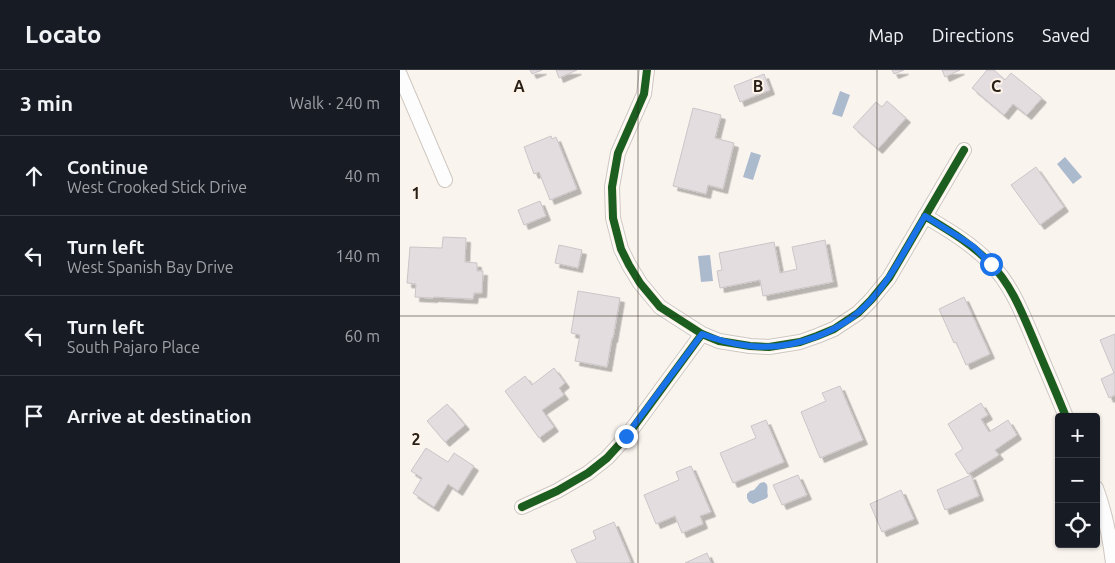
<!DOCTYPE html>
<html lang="en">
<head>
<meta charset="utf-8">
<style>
  :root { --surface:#171b24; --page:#20242c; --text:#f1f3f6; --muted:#9ea1a6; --line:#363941 }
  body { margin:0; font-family:Ubuntu,sans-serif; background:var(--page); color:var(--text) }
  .controls { position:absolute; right:15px; bottom:15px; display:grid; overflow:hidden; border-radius:5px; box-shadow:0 1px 4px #0004 }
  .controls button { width:45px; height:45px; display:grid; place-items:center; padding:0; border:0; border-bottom:1px solid var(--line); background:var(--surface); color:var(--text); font:25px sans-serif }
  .stop { position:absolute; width:15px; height:15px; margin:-11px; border:4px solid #1a73e8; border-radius:50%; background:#fff }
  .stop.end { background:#1a73e8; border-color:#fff; box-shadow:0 1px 5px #0008 }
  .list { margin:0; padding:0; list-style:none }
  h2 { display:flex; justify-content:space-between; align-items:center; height:65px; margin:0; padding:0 20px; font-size:21px }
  h2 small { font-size:16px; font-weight:400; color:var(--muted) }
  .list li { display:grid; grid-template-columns:32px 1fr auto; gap:15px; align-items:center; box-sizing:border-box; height:80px; padding:0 20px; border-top:1px solid var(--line) }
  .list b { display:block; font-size:19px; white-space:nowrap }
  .list p { margin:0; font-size:16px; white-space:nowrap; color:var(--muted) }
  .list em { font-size:16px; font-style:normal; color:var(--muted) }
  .icon { flex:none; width:28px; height:28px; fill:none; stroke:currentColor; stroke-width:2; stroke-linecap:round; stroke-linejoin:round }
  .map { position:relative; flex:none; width:715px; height:493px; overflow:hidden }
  header { display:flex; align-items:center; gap:30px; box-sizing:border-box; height:70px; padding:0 25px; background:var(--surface); border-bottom:1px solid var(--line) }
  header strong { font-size:24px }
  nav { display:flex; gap:28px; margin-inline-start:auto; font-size:18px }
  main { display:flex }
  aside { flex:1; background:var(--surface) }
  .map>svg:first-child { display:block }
  .water { fill:#abbacd }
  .building { fill:#e3dde0; stroke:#cbc5c8; filter:url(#shadow) }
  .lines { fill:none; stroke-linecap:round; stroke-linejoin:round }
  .street-casing { stroke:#cfc7c0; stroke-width:16 }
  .street { stroke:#fefdfd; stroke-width:14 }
  .cycleway-casing { stroke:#fff4ea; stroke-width:11 }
  .cycleway { stroke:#1b5e20; stroke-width:8 }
  .route { stroke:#1a73e8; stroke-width:6 }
  .grid { fill:none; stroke:#292017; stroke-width:1; stroke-opacity:0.55 }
  .grid-label { font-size:16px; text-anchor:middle; font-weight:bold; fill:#292017; stroke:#fff4ea; stroke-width:4; stroke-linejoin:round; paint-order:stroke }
</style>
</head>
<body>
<header>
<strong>Locato</strong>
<nav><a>Map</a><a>Directions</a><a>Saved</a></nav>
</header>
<main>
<aside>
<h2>3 min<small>Walk · 240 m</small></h2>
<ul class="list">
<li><svg class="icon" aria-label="ahead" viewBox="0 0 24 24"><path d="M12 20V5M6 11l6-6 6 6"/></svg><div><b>Continue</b><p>West Crooked Stick Drive</p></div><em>40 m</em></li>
<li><svg class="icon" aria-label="left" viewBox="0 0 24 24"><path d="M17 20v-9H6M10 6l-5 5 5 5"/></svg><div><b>Turn left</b><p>West Spanish Bay Drive</p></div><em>140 m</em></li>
<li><svg class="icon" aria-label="left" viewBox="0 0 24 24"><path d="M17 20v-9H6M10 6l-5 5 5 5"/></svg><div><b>Turn left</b><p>South Pajaro Place</p></div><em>60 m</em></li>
<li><svg class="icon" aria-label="arrive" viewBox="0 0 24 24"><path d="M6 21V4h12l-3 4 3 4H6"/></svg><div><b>Arrive at destination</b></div></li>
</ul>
</aside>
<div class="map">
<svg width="715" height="493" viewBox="0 0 715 493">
  <defs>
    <filter id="shadow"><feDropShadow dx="4.5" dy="4.5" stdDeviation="0" flood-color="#0004"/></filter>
  </defs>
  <rect width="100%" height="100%" fill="#faf4ef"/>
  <path class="water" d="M 440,21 L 450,25 L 442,47 L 432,44 Z
    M 351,82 L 361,85 L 353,110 L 343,107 Z
    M 665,87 L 682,107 L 673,114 L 657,94 Z
    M 310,185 L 313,211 L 301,212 L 298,186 Z
    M 364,412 C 370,415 366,420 368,426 L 367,428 L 353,434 L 349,432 L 347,428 L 347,424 L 350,421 L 354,420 L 360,413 Z"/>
  <path class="building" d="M 130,0 L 142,0 L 132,4 Z
    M 156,0 L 177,0 L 159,8 Z
    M 492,0 L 504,0 L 494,4 Z
    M 542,0 L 560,0 L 545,7 Z
    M 587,0 L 594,0 L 605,10 L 611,3 L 642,28 L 627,45 L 613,34 L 604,45 L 572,18 Z
    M 364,4 L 370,20 L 340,32 L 334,16 Z
    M 487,31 L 506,48 L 478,79 L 453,57 L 476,32 L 482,37 Z
    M 293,38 L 321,45 L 315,68 L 334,73 L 323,119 L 308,115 L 306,124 L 273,116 Z
    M 151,66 L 152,69 L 156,67 L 177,119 L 150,130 L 139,102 L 134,104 L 124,77 Z
    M 636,97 L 664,137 L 640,155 L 611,115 Z
    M 140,131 L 146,146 L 124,155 L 118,140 Z
    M 43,167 L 66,168 L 65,192 L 77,193 L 77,201 L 83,201 L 82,223 L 74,223 L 73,229 L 34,227 L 33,228 L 15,227 L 16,214 L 7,213 L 10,177 L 42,178 Z
    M 425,170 L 433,212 L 363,226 L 360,210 L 320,218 L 317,201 L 322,200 L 319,183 L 374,172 L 380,203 L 397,199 L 392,177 Z
    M 159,175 L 182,180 L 178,198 L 155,193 Z
    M 178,221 L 220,228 L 213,268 L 212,268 L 207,297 L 175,291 L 180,265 L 171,263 Z
    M 564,227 L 590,284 L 566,295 L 556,272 L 554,273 L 539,239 Z
    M 715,264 L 715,325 L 709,328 L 701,309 L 714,303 L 700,270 Z
    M 154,298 L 165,313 L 159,318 L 164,325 L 142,340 L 154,357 L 139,368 L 105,321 L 125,306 L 132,315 Z
    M 440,316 L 463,370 L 420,388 L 401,342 L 426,331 L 422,323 Z
    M 581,333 L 588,345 L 581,349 L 589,362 L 608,350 L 617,365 L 595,380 L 599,385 L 568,404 L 555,384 L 563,379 L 548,354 Z
    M 47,334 L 65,355 L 45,372 L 27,351 Z
    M 366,350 L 384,392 L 333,413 L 320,383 L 356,368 L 351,356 Z
    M 26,378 L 48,392 L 54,383 L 74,396 L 58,421 L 48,414 L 34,437 L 13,423 L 22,408 L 11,401 Z
    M 291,396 L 311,442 L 300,446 L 303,454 L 282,463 L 275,446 L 256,454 L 244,425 L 279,410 L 276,402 Z
    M 398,405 L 407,425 L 382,435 L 373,415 Z
    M 571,405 L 579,426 L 545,440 L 537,420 Z
    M 501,420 L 514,449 L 482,462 L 470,434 Z
    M 214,452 L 231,492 L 228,493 L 177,493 L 171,480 L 196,469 L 193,461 Z
    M 307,483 L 311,493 L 285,493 Z"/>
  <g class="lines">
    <defs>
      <path id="street" d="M 247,0 L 244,24 L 218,83 L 212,117 L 213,148 L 221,179 L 229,195 L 240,213 L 260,237 L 302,264 L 319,271 L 350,276 L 369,277 L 400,272 L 417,266 L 434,259 L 458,243 L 471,230 L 489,208 L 564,80
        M 0,5 L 45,110
        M 525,146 C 548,160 571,173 590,193 C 612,215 623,245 635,273 C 645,297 656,322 666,347
        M 696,418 C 705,442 710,468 713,493
        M 122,437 L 157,421 L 188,403 L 207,388 L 227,366 L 302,264"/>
    </defs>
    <use href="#street" class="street-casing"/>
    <use href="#street" class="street"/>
    <defs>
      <path id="cycleway" d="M 247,0 L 244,24 L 218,83 L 212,117 L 213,148 L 221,179 L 229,195 L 240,213 L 260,237 L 302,264 L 319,271 L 350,276 L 369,277 L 400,272 L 417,266 L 434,259 L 458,243 L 471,230 L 489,208 L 564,80
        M 525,146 C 548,160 571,173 590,193 C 612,215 623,245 635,273 C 645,297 656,322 666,347
        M 122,437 L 157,421 L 188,403 L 207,388 L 227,366 L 302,264"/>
    </defs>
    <use href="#cycleway" class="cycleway-casing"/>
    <use href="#cycleway" class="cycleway"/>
  </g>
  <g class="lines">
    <path class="route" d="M 226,366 L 302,264 C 317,270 333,274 350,276 C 392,281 443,262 471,230 C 493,206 508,174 525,146 L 559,167 L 574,177 L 591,194"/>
  </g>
  <path class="grid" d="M 238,0 L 238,493M 477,0 L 477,493M 0,246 L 715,246"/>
  <g class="grid-label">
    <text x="119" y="22">A</text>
    <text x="358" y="22">B</text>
    <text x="596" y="22">C</text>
    <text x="16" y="129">1</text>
    <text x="16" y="375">2</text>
  </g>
</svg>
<div class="controls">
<button>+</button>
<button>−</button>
<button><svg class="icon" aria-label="locate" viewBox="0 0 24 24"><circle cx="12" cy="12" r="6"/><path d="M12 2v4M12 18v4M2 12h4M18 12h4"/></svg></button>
</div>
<div class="stop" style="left:591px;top:194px"></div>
<div class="stop end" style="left:226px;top:366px"></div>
</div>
</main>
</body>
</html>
